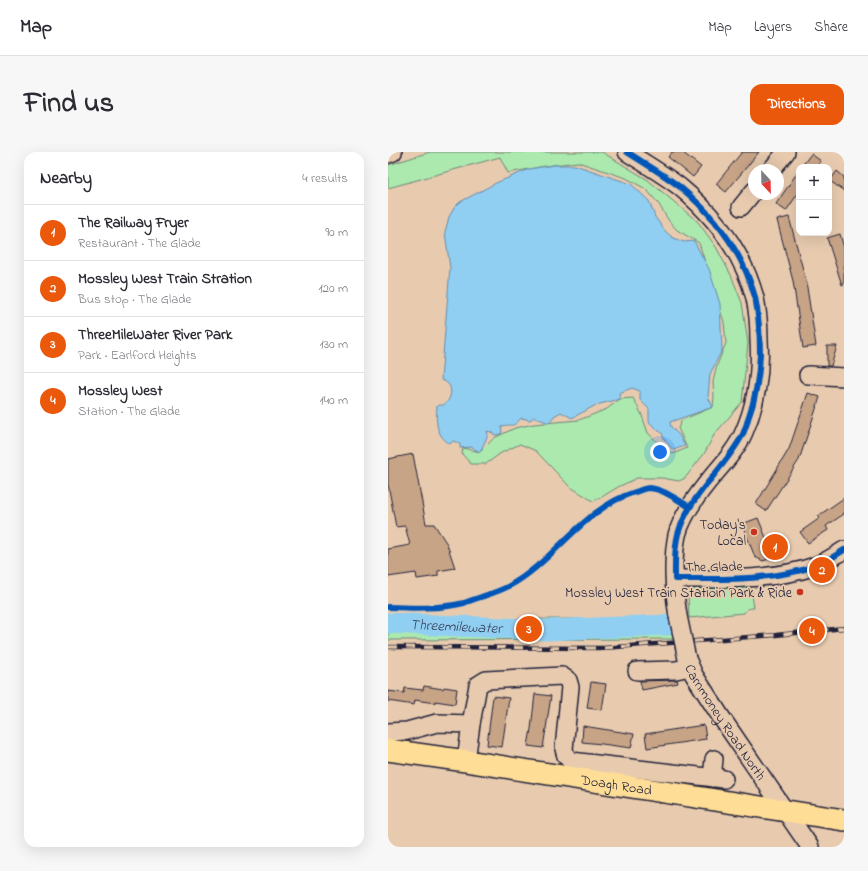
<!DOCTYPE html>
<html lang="en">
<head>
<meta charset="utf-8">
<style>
  :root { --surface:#fff; --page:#f7f7f7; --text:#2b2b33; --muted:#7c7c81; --line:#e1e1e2; --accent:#ea580c }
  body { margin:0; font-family:"Indie Flower",sans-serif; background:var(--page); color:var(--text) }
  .controls { position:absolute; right:12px; top:12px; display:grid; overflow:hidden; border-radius:8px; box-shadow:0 4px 16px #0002 }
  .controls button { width:36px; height:36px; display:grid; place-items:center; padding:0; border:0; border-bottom:1px solid var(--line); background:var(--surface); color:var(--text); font:20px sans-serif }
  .compass { position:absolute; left:360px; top:12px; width:36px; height:36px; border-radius:50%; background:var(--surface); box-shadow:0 4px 16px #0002; rotate:158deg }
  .you { position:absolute; left:272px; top:300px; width:14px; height:14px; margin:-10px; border:3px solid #fff; border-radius:50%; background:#1a73e8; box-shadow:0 0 0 6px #1a73e833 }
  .badge { display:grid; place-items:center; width:26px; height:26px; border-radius:50%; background:var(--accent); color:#fff; font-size:13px; font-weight:700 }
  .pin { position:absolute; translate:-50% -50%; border:2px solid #fff; box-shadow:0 1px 4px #0006 }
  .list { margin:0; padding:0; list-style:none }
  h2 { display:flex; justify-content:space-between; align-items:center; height:52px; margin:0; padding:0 16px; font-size:17px }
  h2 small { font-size:13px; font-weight:400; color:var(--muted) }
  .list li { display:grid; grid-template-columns:26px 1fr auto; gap:12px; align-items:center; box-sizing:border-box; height:56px; padding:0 16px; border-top:1px solid var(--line) }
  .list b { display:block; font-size:15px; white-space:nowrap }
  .list p { margin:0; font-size:13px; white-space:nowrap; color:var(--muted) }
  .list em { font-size:13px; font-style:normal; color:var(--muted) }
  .map { position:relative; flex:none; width:456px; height:695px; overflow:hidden; border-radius:12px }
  header { display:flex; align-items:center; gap:24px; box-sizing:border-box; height:56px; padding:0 20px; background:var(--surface); border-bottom:1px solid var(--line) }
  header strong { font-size:19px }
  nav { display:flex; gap:22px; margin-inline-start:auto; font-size:14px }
  .intro { display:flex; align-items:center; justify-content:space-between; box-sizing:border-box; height:96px; padding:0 24px }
  h1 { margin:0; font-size:28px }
  .button { padding:10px 18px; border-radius:12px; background:var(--accent); color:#fff; font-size:14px; font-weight:700 }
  main { display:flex; gap:24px; padding:0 24px }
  aside { flex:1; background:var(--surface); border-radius:12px; box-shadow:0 4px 16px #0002 }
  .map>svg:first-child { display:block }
  .green { fill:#ace9af; stroke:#678675 }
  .water { fill:#91cff2; stroke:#658aa9 }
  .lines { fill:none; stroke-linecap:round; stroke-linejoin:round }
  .river { stroke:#91cff2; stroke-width:21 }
  .building { fill:#c8a487; stroke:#22223b }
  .minor-casing { stroke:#22223b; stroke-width:20 }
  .major-casing { stroke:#22223b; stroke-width:24 }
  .minor { stroke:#e8cbaf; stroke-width:17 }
  .major { stroke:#fedd96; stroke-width:21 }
  .rail-casing { stroke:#22223b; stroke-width:4.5 }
  .rail { stroke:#e8cbaf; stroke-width:3; stroke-dasharray:9; stroke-linecap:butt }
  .minor-bridge-casing { stroke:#22223b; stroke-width:20; stroke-linecap:butt }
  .minor-bridge { stroke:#e8cbaf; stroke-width:17 }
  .cycleway-casing { stroke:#e8cbaf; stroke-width:8 }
  .cycleway { stroke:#0057b8; stroke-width:6 }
  .poi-dot { fill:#c8321e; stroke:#e8cbaf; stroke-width:1.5 }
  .labels { text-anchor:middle; stroke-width:3.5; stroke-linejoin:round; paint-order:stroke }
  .poi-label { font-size:14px; fill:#22223b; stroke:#e8cbaf; text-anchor:end }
  .street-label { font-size:14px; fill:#22223b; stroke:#e8cbaf }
  .water-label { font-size:15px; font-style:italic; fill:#333c56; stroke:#e8cbaf }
</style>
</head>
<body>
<header>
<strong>Map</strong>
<nav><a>Map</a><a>Layers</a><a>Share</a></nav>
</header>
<div class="intro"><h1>Find us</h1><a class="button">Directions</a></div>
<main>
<aside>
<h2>Nearby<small>4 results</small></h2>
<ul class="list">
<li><span class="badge">1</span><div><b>The Railway Fryer</b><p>Restaurant · The Glade</p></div><em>90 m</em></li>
<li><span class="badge">2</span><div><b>Mossley West Train Stration</b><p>Bus stop · The Glade</p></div><em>120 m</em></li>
<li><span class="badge">3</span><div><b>ThreeMileWater River Park</b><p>Park · Earlford Heights</p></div><em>130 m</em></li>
<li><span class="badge">4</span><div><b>Mossley West</b><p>Station · The Glade</p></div><em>140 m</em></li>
</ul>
</aside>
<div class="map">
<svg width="456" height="695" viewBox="0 0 456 695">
  <rect width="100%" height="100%" fill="#e8cbaf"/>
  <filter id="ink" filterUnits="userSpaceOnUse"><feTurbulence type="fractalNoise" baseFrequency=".025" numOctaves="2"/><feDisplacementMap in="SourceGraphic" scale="8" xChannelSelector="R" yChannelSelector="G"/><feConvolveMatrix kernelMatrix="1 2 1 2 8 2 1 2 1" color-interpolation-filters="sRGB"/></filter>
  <g filter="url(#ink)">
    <path class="green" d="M 42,0 L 214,0 L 260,28 L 310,70 L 328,95 L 343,123 L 354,151 L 360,191 L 354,250 L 326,283 L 316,302 L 297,326 L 291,329 L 274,326 L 249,326 L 230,335 L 212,346 L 205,349 L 181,334 L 148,299 L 132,292 L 113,301 L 98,312 L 83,312 L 74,302 L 75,296 L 92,300 L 106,286 L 127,276 L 146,272 L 191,268 L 219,257 L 232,247 L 245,246 L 253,261 L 260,281 L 274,295 L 285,302 L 299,296 L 290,276 L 294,268 L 325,255 L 326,244 L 325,230 L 329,213 L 338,191 L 336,170 L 311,91 L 289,78 L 281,69 L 270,51 L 258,37 L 238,26 L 190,10 L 157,14 L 120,21 L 112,5 L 0,36 L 0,13 Z
      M 315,435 L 363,436 L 366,456 C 361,456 358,457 356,461 L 301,466 L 300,441 L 306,437 Z
      M 0,467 L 281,467 L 285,487 L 0,488 Z"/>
    <path class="water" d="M 166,13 L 187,13 L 243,32 L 261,49 L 267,65 L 277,79 L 285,86 L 296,90 L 306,89 L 321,117 L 332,152 L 334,198 L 322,222 L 320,245 L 325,255 L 282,270 L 283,275 L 291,283 L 297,294 L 285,298 L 276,287 L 274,281 L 271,279 L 261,270 L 261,257 L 252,248 L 252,239 L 244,236 L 231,241 L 232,247 L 208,253 L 184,266 L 173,260 L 166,264 L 161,271 L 146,265 L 142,268 L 133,266 C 124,278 123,270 113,275 L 114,279 L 113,282 L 107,283 L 103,280 L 99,279 L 100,283 L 92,300 L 83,295 L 72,296 L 72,292 L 68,290 L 65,289 L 62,292 C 47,282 48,270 49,254 C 51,253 53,253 55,253 C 62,250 65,239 61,233 C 59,230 56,229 53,228 L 62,116 L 57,80 L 61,65 L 66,56 L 72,50 L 108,31 L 141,17 Z"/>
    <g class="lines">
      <path class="river" id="s1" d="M 0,471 L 159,478 L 280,473"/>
    </g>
    <path class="building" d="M 284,0 L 294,0 L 313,15 L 305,25 L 280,5 Z
      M 354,0 L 371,0 L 338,40 L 328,32 Z
      M 423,2 L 433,9 L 429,15 L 413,15 Z
      M 411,18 L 411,40 L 398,59 L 388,52 Z
      M 449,19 L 456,25 L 456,39 L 442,29 Z
      M 401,65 L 418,129 L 428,194 L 415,196 L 405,129 L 389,68 Z
      M 452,82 L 456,96 L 456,132 L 454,133 L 439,86 Z
      M 439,194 L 449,194 L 443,214 L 439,214 Z
      M 420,241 L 432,245 L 411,308 L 378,359 L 368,352 L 401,297 Z
      M 25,302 L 38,372 L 46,372 L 59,392 L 67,416 L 50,419 L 50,424 L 29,427 L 28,421 L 0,425 L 0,397 L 22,393 L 17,374 L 8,375 L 0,332 L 0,307 Z
      M 456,346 L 456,362 L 438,374 L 440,378 L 420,391 L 412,380 L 432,366 L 430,364 Z
      M 370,366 L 379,388 L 388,385 L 395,402 L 375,409 L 367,405 L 354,372 Z
      M 289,528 L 290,531 L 254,538 L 252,529 Z
      M 203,530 L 218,532 L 214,558 L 199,556 Z
      M 36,534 L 55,537 L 56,535 L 69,537 L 67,552 L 47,549 L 47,551 L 27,548 L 26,553 L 0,549 L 0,539 L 16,541 L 17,536 L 35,538 Z
      M 147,542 L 163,544 L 155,596 L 140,594 L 143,577 Z
      M 105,544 L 121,546 L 114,595 L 99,593 Z
      M 316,573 L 318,587 L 259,596 L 257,582 Z
      M 195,574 L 246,582 L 243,596 L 214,592 L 194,590 Z"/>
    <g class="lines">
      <defs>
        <g id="minor">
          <path d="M 239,0 C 256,11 275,22 292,35 C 327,64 355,101 367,146 C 370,160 371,174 371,188 C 373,219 369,250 356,280 C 348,299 332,315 319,331 C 307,346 294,364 289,383 C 284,407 286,441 290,464"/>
          <path d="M 0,2 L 5,0"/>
          <path d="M 383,18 L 398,0"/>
          <path d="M 353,55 L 366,39"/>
          <path d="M 420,223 L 456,225"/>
          <path d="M 287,427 C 331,427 385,429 427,414 C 437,410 447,404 456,398"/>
          <path id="s2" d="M 299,507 L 306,523 L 333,565 L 422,695"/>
          <path d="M 249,519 L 288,518 L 302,515"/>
          <path d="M 0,580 L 19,579 L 49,571 L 83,572"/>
          <path d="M 78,609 L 83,572 L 90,533 L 98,528 L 174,524 L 180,528 L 182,535 L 176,597 L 178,604 L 183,609 L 336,627"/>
          <path d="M 324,626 L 326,607"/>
        </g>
        <g id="major">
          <path id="s3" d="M 0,598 L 78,609 L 456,668"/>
        </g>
      </defs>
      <use href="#minor" class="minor-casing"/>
      <use href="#major" class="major-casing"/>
      <use href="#minor" class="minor"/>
      <use href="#major" class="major"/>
      <defs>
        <path id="rail" d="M 0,495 L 215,496 L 388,483 L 456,476"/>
      </defs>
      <use href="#rail" class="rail-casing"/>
      <use href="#rail" class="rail"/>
      <defs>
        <path id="minor-bridge" d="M 290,464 L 299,507"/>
      </defs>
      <use href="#minor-bridge" class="minor-bridge-casing"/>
      <use href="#minor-bridge" class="minor-bridge"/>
      <defs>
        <path id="cycleway" d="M 239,0 C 256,11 275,22 292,35 C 327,64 355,101 367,145 C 371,164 372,184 372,202 C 371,225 368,246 360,267 C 359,272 357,277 355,282 C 337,317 301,343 290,382 C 286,397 287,412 287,427 C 331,427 385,429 427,414 C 437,410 447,404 456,398
          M 0,455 C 25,456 52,457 76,451 C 81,449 87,447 93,445 C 102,442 112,439 121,434 C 167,409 195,356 247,340 C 251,339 256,336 261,336 C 276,337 289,348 302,355"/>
      </defs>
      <use href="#cycleway" class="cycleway-casing"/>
      <use href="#cycleway" class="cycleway"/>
    </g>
  </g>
  <g class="poi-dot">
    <circle cx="366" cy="380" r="4"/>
    <circle cx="412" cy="440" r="4"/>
  </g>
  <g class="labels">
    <g class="poi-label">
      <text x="358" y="377">Today's<tspan x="358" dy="16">Local</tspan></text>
      <text x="404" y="445">Mossley West Train Statioin Park &amp; Ride</text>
    </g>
    <g class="street-label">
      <text transform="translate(326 414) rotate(-1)" y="5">The Glade</text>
      <text dy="5" stroke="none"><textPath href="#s2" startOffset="74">Carnmoney Road North</textPath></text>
      <text dy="5" stroke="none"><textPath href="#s3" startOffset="231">Doagh Road</textPath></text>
    </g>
    <g class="water-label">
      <text dy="5" stroke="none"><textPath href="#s1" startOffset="68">Threemilewater</textPath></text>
    </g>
  </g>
</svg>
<div class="controls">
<button>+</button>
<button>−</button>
</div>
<svg class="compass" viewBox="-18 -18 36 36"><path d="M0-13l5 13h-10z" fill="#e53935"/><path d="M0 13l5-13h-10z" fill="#7c7c81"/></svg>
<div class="you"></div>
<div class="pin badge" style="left:387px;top:395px">1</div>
<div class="pin badge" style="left:434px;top:418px">2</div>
<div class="pin badge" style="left:141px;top:477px">3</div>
<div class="pin badge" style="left:424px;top:479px">4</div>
</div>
</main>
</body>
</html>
